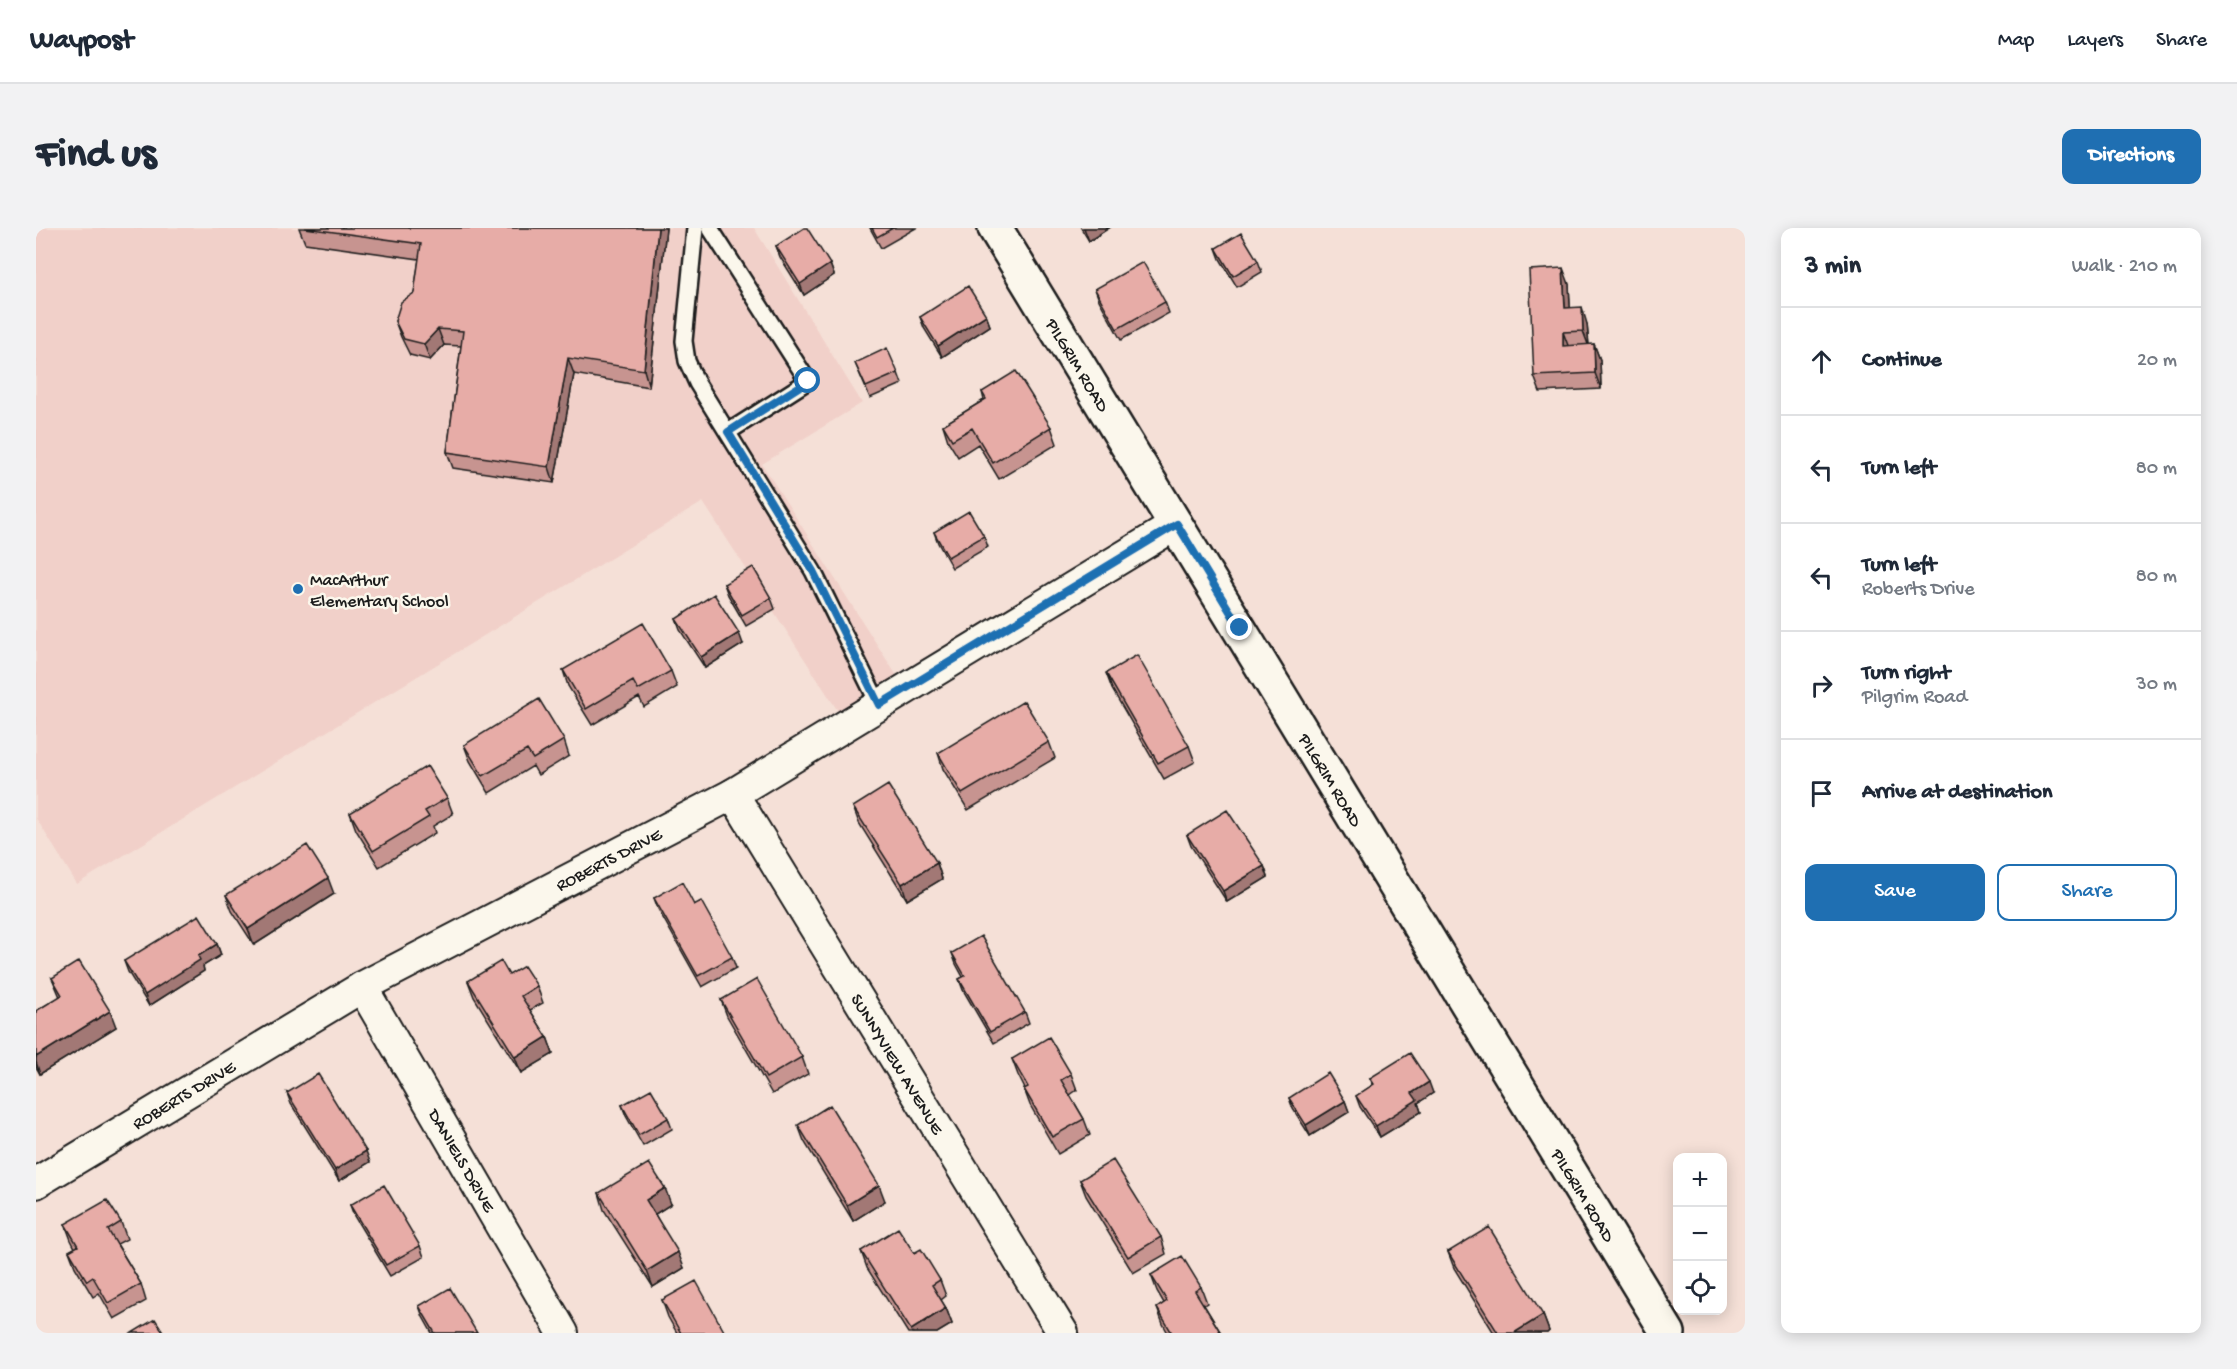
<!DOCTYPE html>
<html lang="en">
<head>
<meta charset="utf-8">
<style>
  :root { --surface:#fff; --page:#f2f2f3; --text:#1f2937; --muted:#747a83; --line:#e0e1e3; --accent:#1f6fb2 }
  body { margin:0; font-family:"Gochi Hand",sans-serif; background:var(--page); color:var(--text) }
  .controls { position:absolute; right:18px; bottom:18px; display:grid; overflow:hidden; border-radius:12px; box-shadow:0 3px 15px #0003 }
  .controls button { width:54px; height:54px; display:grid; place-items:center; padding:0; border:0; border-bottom:2px solid var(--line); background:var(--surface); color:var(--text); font:30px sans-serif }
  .stop { position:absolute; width:18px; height:18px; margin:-14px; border:4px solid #1f6fb2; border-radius:50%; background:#fff }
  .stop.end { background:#1f6fb2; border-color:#fff; box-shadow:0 2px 6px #0008 }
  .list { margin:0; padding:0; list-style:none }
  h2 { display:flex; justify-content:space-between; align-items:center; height:78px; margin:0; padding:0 24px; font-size:26px }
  h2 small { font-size:20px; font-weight:400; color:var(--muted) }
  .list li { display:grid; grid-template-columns:39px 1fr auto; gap:18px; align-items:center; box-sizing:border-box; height:108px; padding:0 24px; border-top:2px solid var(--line) }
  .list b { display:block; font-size:22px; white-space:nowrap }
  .list p { margin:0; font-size:20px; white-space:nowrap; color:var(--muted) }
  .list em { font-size:20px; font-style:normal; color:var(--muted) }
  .actions { display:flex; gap:12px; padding:18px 24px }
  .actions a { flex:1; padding:14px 0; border:2px solid var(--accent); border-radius:12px; text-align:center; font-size:21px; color:var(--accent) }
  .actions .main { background:var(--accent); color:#fff }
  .icon { flex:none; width:33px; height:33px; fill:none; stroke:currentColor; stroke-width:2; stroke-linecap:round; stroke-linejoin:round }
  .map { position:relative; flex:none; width:1709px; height:1105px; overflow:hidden; border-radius:12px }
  header { display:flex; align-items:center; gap:36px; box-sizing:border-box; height:84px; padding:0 30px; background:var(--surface); border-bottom:2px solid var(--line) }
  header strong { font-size:28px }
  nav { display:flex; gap:33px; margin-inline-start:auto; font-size:21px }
  .intro { display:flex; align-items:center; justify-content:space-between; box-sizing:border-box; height:144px; padding:0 36px }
  h1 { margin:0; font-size:42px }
  .button { padding:15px 27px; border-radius:12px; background:var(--accent); color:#fff; font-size:21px; font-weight:700 }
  main { display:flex; gap:36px; padding:0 36px }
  aside { flex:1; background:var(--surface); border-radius:12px; box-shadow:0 3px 15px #0003 }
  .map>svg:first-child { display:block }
  .built { fill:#f1d0c9 }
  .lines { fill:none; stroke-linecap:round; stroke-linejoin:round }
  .lane-casing { stroke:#1c1c1c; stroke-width:20 }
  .street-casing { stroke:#1c1c1c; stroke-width:34 }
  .secondary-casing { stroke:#1c1c1c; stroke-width:38 }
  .lane { stroke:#fbf7ec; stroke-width:15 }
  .street { stroke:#fbf7ec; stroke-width:30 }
  .secondary { stroke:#fbf7ec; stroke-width:33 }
  .wall { fill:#c79490; stroke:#1c1c1c; stroke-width:1.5 }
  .shaded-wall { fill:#a27875; stroke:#1c1c1c; stroke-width:1.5 }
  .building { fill:#e7aca7; stroke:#1c1c1c; stroke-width:1.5 }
  .route { stroke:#1f6fb2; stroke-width:8 }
  .poi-dot { fill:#1f6fb2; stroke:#fbf7ec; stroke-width:2 }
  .labels { text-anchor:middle; stroke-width:5; stroke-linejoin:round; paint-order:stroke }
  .street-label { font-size:18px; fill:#1c1c1c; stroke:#fbf7ec }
  .poi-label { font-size:18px; fill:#1c1c1c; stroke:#fbf7ec; text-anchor:start }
</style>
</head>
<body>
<header>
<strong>Waypost</strong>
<nav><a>Map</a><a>Layers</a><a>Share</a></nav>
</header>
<div class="intro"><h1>Find us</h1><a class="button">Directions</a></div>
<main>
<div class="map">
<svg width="1709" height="1105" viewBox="0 0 1709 1105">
  <rect width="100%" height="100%" fill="#f5e0d7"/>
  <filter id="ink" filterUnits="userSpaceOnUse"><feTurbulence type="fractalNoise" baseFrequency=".0167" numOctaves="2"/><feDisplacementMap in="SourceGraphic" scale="12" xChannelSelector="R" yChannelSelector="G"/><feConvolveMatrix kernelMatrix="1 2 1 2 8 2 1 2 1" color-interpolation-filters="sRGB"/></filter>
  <g filter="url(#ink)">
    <path class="built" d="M 8,0 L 718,0 L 826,175 L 726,236 L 861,448 L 802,483 L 667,274 L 41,656 L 0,590 L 0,5 Z"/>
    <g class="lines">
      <defs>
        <path id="lane" d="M 659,0 L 648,113 L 651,133 L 661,155 L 777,343 L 843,477
          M 674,0 L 772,153 L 692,204"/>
        <g id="street">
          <path id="s1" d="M 697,566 L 1027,1105"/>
          <path id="s2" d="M 326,759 L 527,1105"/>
          <path id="s3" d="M 0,955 L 326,759 L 697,566 L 1141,296"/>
        </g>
        <g id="secondary">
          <path id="s4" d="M 959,0 L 1632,1105"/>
        </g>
      </defs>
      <use href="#lane" class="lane-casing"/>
      <use href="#street" class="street-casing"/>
      <use href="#secondary" class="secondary-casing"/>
      <use href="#lane" class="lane"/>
      <use href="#street" class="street"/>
      <use href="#secondary" class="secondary"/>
    </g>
    <path class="wall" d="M 263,0 L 630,0 L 613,159 L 538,146 L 518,255 L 417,240 L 411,224 L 425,118 L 408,117 L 394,132 L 374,127 L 365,109 L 359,93 L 378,65 L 383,31 L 269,15 Z
      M 834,0 L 880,0 L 845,20 Z
      M 1045,0 L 1073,0 L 1053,13 Z
      M 740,18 L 794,36 L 798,47 L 768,67 L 744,29 Z
      M 1180,20 L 1222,33 L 1226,44 L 1201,59 L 1184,31 Z
      M 1533,56 L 1534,80 L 1551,96 L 1553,117 L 1558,116 L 1564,132 L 1565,161 L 1504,164 L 1498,148 Z
      M 1059,61 L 1129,74 L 1133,85 L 1085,112 L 1063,72 Z
      M 950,87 L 954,98 L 906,129 L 888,100 L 884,89 Z
      M 819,135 L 862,145 L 866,156 L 834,170 Z
      M 946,164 L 1015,199 L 1021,216 L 963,251 L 942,216 L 922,229 L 912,213 L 907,197 L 948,172 Z
      M 898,304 L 948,308 L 952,319 L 916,340 L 902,315 Z
      M 688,356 L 735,370 L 739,381 L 710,398 L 692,367 Z
      M 640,391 L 707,416 L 669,440 L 644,402 Z
      M 527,442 L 635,443 L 641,459 L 608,479 L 603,469 L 556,497 L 532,458 Z
      M 1070,445 L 1153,518 L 1159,534 L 1128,551 L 1076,461 Z
      M 528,512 L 533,528 L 502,547 L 497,538 L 453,565 L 434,533 L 428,517 Z
      M 1013,514 L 1019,530 L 932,582 L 907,541 L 902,525 Z
      M 411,570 L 417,586 L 397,598 L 399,605 L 343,639 L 320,602 L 314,585 Z
      M 817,579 L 901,635 L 906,651 L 871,672 L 823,595 Z
      M 1151,607 L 1228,638 L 1232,649 L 1191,674 L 1155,618 Z
      M 298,666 L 218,717 L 196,683 L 190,667 Z
      M 618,670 L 658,677 L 696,729 L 700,740 L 666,759 L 622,681 Z
      M 181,716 L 185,727 L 167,738 L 168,743 L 113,778 L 92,744 L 88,733 Z
      M 916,725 L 989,784 L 993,795 L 958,815 L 927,762 L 923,751 L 927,749 L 920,736 Z
      M 473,747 L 501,758 L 507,775 L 494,782 L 511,809 L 517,826 L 485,845 L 438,769 L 432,753 Z
      M 16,750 L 80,799 L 4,846 L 0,839 L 0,783 L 24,769 Z
      M 685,772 L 766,829 L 772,846 L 736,866 L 691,788 Z
      M 976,831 L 1035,846 L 1041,862 L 1034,867 L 1048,891 L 1054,907 L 1022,926 L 994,877 L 988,861 L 989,861 L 982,847 Z
      M 1334,850 L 1397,865 L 1382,875 L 1385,884 L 1344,909 L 1324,879 L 1320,868 L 1337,857 Z
      M 251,865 L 334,934 L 303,953 L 255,876 Z
      M 1253,870 L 1309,873 L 1313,884 L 1274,908 L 1257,881 Z
      M 586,877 L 632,890 L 636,901 L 607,918 L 590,888 Z
      M 762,897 L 849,973 L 817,993 L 768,913 Z
      M 1044,952 L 1125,1009 L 1130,1026 L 1097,1045 L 1050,968 Z
      M 563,965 L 635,976 L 619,986 L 648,1040 L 617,1059 L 568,982 Z
      M 314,977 L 384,1018 L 388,1029 L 354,1048 L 318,988 Z
      M 85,994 L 91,1011 L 81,1016 L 105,1056 L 110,1073 L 78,1091 L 63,1065 L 57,1069 L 39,1039 L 33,1023 L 39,1020 L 35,1012 L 29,996 Z
      M 825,1023 L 878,1025 L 904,1052 L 910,1068 L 905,1072 L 910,1080 L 916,1096 L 901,1105 L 872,1105 L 831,1040 Z
      M 1412,1024 L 1507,1087 L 1513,1103 L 1511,1105 L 1458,1105 L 1418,1040 Z
      M 1115,1047 L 1165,1059 L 1171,1075 L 1168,1077 L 1185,1105 L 1132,1105 L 1127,1096 L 1121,1080 L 1128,1075 L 1121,1063 Z
      M 626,1072 L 689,1105 L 641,1105 L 632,1089 Z
      M 383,1078 L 441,1105 L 396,1105 L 387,1089 Z"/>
    <path class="shaded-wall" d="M 622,0 L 630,0 L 613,159 L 608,142 Z
      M 1048,0 L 1073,0 L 1053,13 Z
      M 794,36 L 798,47 L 768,67 L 764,56 Z
      M 1527,40 L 1533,56 L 1535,97 L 1529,80 Z
      M 1546,79 L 1551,96 L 1553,119 L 1547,103 Z
      M 950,87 L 954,98 L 906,129 L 902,118 Z
      M 402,101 L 408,117 L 394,132 L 388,116 Z
      M 1527,104 L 1533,120 L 1527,118 Z
      M 1558,116 L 1564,132 L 1565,161 L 1559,145 Z
      M 532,130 L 538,146 L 518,255 L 513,239 Z
      M 703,405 L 707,416 L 669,440 L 665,429 Z
      M 901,635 L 906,651 L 871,672 L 866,656 Z
      M 1228,638 L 1232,649 L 1191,674 L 1187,663 Z
      M 292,650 L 298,666 L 218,717 L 212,701 Z
      M 181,716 L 185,727 L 167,738 L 168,743 L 113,778 L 109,767 L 162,728 Z
      M 74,783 L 80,799 L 4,846 L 0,834 L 0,829 Z
      M 511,809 L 517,826 L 485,845 L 479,829 Z
      M 1393,854 L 1397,865 L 1382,875 L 1385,884 L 1344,909 L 1340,898 L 1376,865 Z
      M 1309,873 L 1313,884 L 1274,908 L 1270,897 Z
      M 330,923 L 334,934 L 303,953 L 299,942 Z
      M 843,957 L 849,973 L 817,993 L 811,977 Z
      M 629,960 L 635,976 L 616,988 L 610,972 Z
      M 642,1024 L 648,1040 L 617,1059 L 611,1043 Z
      M 910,1080 L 916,1096 L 901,1105 L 876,1105 L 875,1102 Z
      M 1507,1087 L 1513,1103 L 1511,1105 L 1478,1105 Z"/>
    <path class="building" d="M 269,0 L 622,0 L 608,142 L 532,130 L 513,239 L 411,224 L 427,103 L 402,101 L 388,116 L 368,111 L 359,93 L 365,74 L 378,65 L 385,16 Z
      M 768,0 L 771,0 L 794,36 L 764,56 L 740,18 Z
      M 836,0 L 857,0 L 841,9 Z
      M 1205,5 L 1222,33 L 1197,48 L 1180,20 Z
      M 1107,34 L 1129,74 L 1081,101 L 1059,61 Z
      M 1527,40 L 1529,80 L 1546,79 L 1547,103 L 1527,104 L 1527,118 L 1558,116 L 1559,145 L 1498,148 L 1493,42 Z
      M 932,58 L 950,87 L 902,118 L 884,89 Z
      M 851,120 L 862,145 L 830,159 L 819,135 Z
      M 980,143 L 1015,199 L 957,235 L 936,200 L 916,212 L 907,197 L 950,171 L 946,164 Z
      M 933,283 L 948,308 L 912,329 L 898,304 Z
      M 717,339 L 735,370 L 706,387 L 688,356 Z
      M 678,366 L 703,405 L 665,429 L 640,391 Z
      M 607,395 L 635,443 L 602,462 L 597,453 L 550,481 L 527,442 Z
      M 1101,427 L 1153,518 L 1122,535 L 1070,445 Z
      M 503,471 L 528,512 L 497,531 L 491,522 L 447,548 L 428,517 Z
      M 988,473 L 1013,514 L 926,566 L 902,525 Z
      M 391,538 L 411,570 L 389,583 L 393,589 L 337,623 L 314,585 Z
      M 852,557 L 901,635 L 866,656 L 817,579 Z
      M 1191,582 L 1228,638 L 1187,663 L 1151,607 Z
      M 271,617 L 292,650 L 212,701 L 190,667 Z
      M 646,654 L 658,677 L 665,673 L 696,729 L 662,748 L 618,670 Z
      M 163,687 L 181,716 L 162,728 L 164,732 L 109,767 L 88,733 Z
      M 945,708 L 989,784 L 954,804 L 923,751 L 929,748 L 916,725 Z
      M 43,733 L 74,783 L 0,829 L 0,783 L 26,767 L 16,750 Z
      M 465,733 L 473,747 L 488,738 L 501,758 L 485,768 L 511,809 L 479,829 L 432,753 Z
      M 721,751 L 766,829 L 730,850 L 685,772 Z
      M 1013,809 L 1035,846 L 1025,852 L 1048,891 L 1016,909 L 988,861 L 992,859 L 976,831 Z
      M 1374,825 L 1393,854 L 1376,865 L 1381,872 L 1340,898 L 1320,868 L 1338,856 L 1334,850 Z
      M 1292,845 L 1309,873 L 1270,897 L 1253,870 Z
      M 282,846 L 330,923 L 299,942 L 251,865 Z
      M 615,861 L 632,890 L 603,907 L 586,877 Z
      M 794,877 L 843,957 L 811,977 L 762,897 Z
      M 1077,932 L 1125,1009 L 1092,1029 L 1044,952 Z
      M 613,935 L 629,960 L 610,972 L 642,1024 L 611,1043 L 563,965 Z
      M 348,957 L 384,1018 L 350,1037 L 314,977 Z
      M 71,972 L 85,994 L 72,1002 L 105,1056 L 72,1075 L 57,1049 L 51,1053 L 33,1023 L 42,1018 L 29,996 Z
      M 1453,999 L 1507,1087 L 1478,1105 L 1462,1105 L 1412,1024 Z
      M 862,1000 L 878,1025 L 885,1021 L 904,1052 L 896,1057 L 910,1080 L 875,1102 L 825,1023 Z
      M 1146,1028 L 1165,1059 L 1159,1063 L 1185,1105 L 1136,1105 L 1121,1080 L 1131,1073 L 1115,1047 Z
      M 660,1053 L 689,1105 L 645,1105 L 626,1072 Z
      M 414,1060 L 441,1105 L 399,1105 L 383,1078 Z
      M 119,1091 L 128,1105 L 96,1105 Z"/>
  </g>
  <g class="lines" filter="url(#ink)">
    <path class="route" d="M 772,153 L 692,204 L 777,343 L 843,477 L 1141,296 L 1204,400"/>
  </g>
  <circle class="poi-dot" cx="262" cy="361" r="6"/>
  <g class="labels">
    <g class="street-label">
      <text dy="6" stroke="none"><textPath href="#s4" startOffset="160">PILGRIM ROAD</textPath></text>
      <text dy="6" stroke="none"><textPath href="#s4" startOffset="646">PILGRIM ROAD</textPath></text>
      <text dy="6" stroke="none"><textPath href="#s3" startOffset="658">ROBERTS DRIVE</textPath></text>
      <text dy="6" stroke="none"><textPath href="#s1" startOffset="316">SUNNYVIEW AVENUE</textPath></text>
      <text dy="6" stroke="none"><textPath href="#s3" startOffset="172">ROBERTS DRIVE</textPath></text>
      <text dy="6" stroke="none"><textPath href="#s2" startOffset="200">DANIELS DRIVE</textPath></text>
      <text dy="6" stroke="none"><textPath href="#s4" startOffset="1132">PILGRIM ROAD</textPath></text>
    </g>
    <g class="poi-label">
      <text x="274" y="357">MacArthur<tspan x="274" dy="21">Elementary School</tspan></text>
    </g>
  </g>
</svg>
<div class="controls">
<button>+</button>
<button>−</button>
<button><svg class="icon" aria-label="locate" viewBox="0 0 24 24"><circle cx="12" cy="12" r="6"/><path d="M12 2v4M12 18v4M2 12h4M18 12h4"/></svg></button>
</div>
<div class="stop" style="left:772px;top:153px"></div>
<div class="stop end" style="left:1204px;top:400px"></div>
</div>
<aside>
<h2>3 min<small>Walk · 210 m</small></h2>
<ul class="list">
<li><svg class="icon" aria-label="ahead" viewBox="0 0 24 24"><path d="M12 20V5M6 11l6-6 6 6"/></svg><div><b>Continue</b></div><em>20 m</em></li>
<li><svg class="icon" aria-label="left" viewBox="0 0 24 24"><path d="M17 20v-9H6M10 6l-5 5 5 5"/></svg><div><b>Turn left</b></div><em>80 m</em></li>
<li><svg class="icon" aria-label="left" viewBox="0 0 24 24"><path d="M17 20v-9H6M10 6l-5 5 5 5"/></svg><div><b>Turn left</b><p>Roberts Drive</p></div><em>80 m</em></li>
<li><svg class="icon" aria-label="right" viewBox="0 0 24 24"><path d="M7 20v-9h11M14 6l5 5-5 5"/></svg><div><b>Turn right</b><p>Pilgrim Road</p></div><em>30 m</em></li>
<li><svg class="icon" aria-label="arrive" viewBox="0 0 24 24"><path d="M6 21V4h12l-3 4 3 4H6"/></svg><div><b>Arrive at destination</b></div></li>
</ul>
<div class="actions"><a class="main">Save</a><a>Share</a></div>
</aside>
</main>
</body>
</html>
